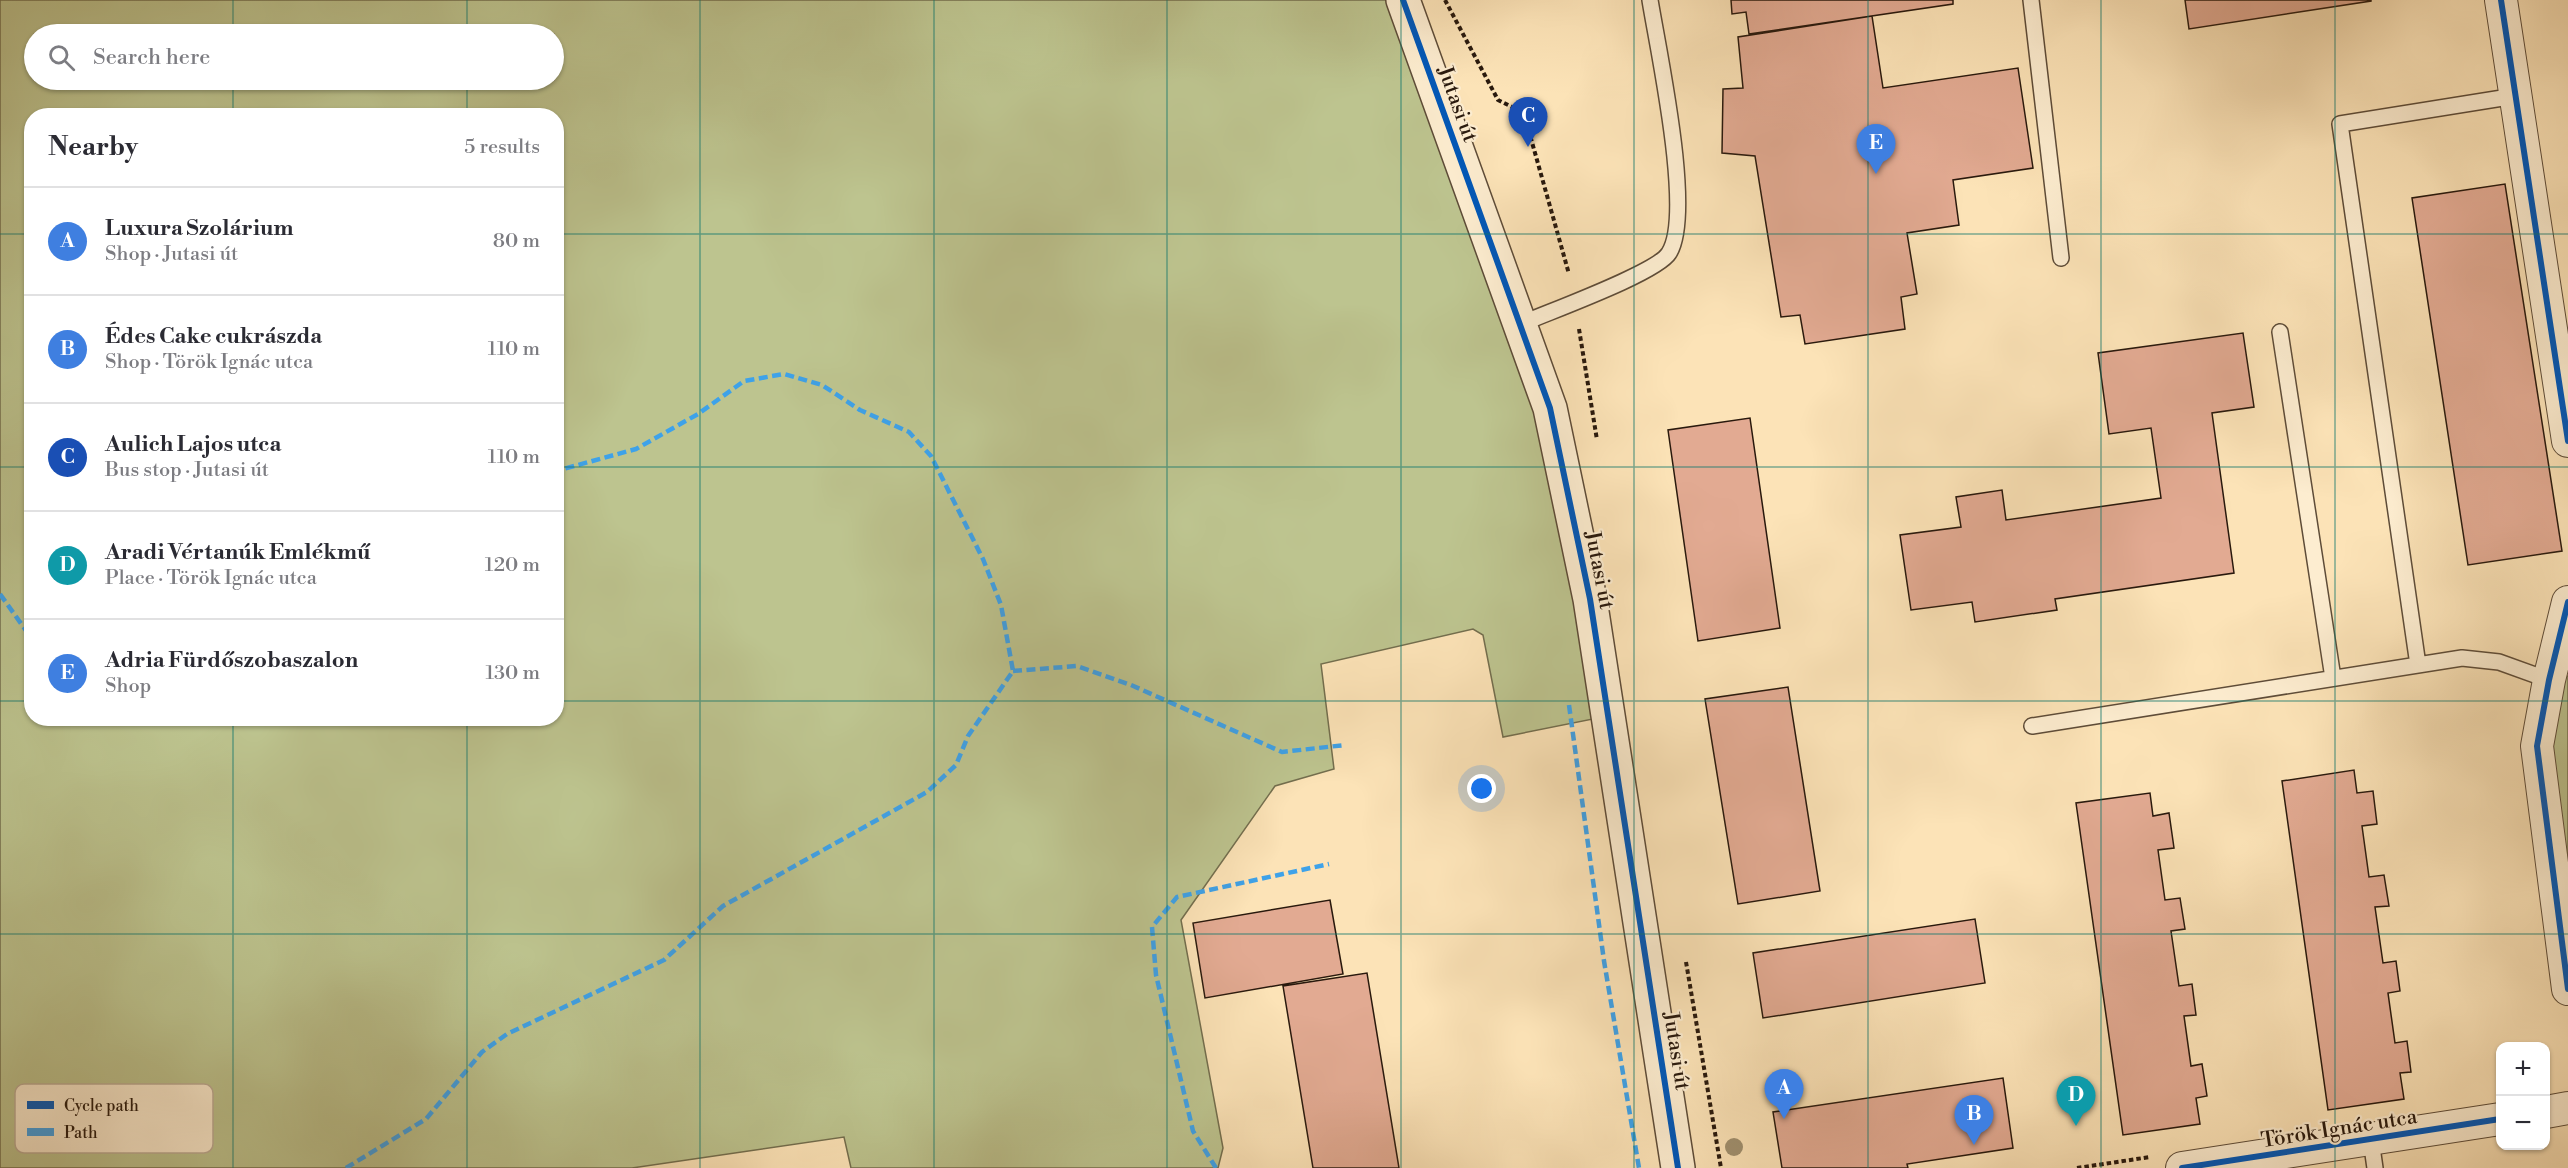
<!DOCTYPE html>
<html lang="en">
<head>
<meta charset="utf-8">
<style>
  :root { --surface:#fff; --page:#f7f7f7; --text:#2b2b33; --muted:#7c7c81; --line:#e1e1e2; --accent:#ea580c }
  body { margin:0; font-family:"Libre Bodoni",serif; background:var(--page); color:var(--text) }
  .controls { position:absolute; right:18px; bottom:18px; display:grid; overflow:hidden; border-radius:12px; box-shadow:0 2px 4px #0004 }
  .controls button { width:54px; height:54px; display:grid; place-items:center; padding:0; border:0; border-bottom:2px solid var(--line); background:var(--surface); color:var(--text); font:30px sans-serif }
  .you { position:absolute; left:1482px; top:789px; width:21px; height:21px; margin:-15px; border:4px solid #fff; border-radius:50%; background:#1a73e8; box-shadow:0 0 0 9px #1a73e833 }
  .badge { display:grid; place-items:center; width:39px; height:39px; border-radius:50%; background:var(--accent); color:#fff; font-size:20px; font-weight:700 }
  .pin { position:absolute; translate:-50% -50px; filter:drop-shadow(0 2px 3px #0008) }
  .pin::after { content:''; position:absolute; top:32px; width:21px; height:18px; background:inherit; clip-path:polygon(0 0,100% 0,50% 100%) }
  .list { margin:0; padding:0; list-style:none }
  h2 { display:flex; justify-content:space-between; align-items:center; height:78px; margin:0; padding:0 24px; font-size:26px }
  h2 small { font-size:20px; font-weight:400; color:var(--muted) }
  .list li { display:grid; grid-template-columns:39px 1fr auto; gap:18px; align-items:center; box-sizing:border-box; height:108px; padding:0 24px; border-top:2px solid var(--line) }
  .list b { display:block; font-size:22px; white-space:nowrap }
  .list p { margin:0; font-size:20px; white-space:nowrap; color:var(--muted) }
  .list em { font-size:20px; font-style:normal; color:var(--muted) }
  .icon { flex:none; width:33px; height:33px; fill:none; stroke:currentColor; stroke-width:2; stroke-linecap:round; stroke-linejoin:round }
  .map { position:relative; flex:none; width:2568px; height:1168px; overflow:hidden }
  .search { position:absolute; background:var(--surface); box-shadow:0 2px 4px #0004; left:24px; top:24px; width:540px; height:66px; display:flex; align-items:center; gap:15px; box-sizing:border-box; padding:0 21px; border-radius:33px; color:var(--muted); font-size:22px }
  .panel { position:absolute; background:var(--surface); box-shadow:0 2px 4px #0004; left:24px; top:108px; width:540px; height:618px; border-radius:24px }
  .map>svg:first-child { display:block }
  .green { fill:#bdc48f; stroke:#736e4e; stroke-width:1.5; fill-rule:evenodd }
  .building { fill:#e2aa92; stroke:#29190d; stroke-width:1.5 }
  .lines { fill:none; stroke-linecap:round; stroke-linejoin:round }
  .service-casing { stroke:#5e4c38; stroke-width:18 }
  .minor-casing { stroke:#5e4c38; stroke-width:34 }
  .tertiary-casing { stroke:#5e4c38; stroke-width:36 }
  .path { stroke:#29190d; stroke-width:4; stroke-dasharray:4.5 3; stroke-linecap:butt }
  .service { stroke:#fdedd0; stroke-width:15 }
  .minor { stroke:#fdedd0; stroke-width:32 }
  .tertiary { stroke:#fdedd0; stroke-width:33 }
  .quiet { stroke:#3ea2e9; stroke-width:4.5; stroke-dasharray:9 4.5; stroke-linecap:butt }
  .cycleway-casing { stroke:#fdedd0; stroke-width:10 }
  .cycleway { stroke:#0057b8; stroke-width:6 }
  .tree { fill:#a0906f }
  .grid { fill:none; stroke:#0f766e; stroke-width:1.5; stroke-opacity:0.55 }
  .labels { text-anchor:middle; stroke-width:4.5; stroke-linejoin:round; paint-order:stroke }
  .street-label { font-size:21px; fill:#29190d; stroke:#fdedd0 }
  .key { fill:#fdedd0; stroke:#bdad96; stroke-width:1.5 }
  .key-label { font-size:16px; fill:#29190d }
</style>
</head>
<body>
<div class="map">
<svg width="2568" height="1168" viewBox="0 0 2568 1168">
  <rect width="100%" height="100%" fill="#fce3b7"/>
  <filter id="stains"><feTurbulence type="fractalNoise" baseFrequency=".00333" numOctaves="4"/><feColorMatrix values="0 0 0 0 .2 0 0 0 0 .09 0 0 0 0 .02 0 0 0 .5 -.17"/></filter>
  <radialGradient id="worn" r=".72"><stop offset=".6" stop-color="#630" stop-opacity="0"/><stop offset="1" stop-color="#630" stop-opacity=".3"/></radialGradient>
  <path class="green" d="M 0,0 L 1409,0 L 1493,228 L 1613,715 L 1503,737 L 1483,635 L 1473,629 L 1321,664 L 1334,769 L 1275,786 L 1181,920 L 1223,1148 L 1218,1168 L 851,1168 L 844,1137 L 632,1168 L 0,1168 ZM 34,34 L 554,34 L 554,80 L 34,80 ZM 32,116 L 556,116 L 556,718 L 32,718 Z
    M 2568,676 L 2568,853 L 2550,855 L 2549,680 Z"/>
  <path class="building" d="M 1731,0 L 1953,0 L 1953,4 L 1749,34 L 1746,12 L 1732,14 Z
    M 2185,0 L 2371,0 L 2371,1 L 2189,29 Z
    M 1872,16 L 1883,88 L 2018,68 L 2033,168 L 1953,180 L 1959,225 L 1907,233 L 1917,294 L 1901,297 L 1905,329 L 1805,344 L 1800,315 L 1781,317 L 1755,156 L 1722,153 L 1723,89 L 1743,88 L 1738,37 Z
    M 2505,184 L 2562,551 L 2468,565 L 2412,198 Z
    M 2243,333 L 2254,407 L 2212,413 L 2234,573 L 2055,599 L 2057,610 L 1975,622 L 1972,602 L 1911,610 L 1900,535 L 1961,527 L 1956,497 L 2002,490 L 2006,520 L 2161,498 L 2151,428 L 2109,434 L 2098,353 Z
    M 1750,418 L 1780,628 L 1698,641 L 1668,430 Z
    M 1788,687 L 1820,891 L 1738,904 L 1705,699 Z
    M 2354,770 L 2357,793 L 2373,791 L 2377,824 L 2362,826 L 2369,877 L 2384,875 L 2389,906 L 2375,907 L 2383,963 L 2396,961 L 2400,991 L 2388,993 L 2395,1043 L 2407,1041 L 2411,1072 L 2400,1073 L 2404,1099 L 2328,1110 L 2282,781 Z
    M 2150,793 L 2153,816 L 2169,813 L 2174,848 L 2158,850 L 2165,900 L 2180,898 L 2185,929 L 2171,931 L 2179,986 L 2192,984 L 2196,1015 L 2184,1016 L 2191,1066 L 2202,1064 L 2207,1096 L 2196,1098 L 2200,1124 L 2123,1135 L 2076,803 Z
    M 1330,900 L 1343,974 L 1205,998 L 1193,923 Z
    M 1975,919 L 1985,983 L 1763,1018 L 1753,953 Z
    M 1367,973 L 1399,1168 L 1313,1168 L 1283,986 Z
    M 2003,1078 L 2013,1148 L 1907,1164 L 1908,1168 L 1782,1168 L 1773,1112 Z"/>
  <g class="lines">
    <defs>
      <path id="service" d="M 2031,0 L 2061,258
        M 1521,324 C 1548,312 1657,273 1669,253 C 1694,214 1658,50 1650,0
        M 2280,332 L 2333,678
        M 2418,665 L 2340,124 L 2515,96
        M 2032,726 L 2462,658 L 2499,662 L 2549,680
        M 2371,1140 L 2375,1168"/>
      <path id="minor" d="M 2501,0 L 2568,441
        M 2568,602 L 2549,680 L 2537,746 L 2568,989
        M 2546,1112 L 2568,1108
        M 2182,1168 L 2500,1119"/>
      <path id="tertiary" d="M 1403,0 L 1550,408 L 1590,599 L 1678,1168"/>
    </defs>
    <use href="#service" class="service-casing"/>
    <use href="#minor" class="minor-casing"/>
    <use href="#tertiary" class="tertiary-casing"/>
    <path class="path" d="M 1445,0 L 1498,100 L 1516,109 L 1528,128 L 1569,274
      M 1579,329 L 1597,440
      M 1686,962 L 1721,1168
      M 2077,1168 L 2150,1157"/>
    <use href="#service" class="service"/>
    <use href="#minor" class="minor"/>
    <use href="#tertiary" class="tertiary"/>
    <path class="quiet" d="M 0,594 L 32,639
      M 1013,671 L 1077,666 L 1131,685 L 1282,752 L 1345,745
      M 1569,705 L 1604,961 L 1639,1168
      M 346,1168 L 426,1119 L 482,1052 L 507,1034 L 664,960 L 723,906 L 927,792 L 956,765 L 968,736 L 1013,671 L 1001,605 L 983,559 L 931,456 L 909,432 L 860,410 L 822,385 L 784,374 L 744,381 L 698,414 L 636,449 L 556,471
      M 1216,1168 L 1193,1131 L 1156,975 L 1152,927 L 1177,897 L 1329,864"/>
    <defs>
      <path id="cycleway" d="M 1403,0 L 1550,408 L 1590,599 L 1678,1168
        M 2501,0 L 2568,441
        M 2568,602 L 2549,680 L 2537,746 L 2568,989
        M 2182,1168 L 2500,1119"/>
    </defs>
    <use href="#cycleway" class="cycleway-casing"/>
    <use href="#cycleway" class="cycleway"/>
  </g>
  <circle class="tree" cx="1734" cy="1147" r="9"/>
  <path class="grid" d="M 233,0 L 233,34M 467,0 L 467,34M 700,0 L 700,1168M 934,0 L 934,1168M 1167,0 L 1167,1168M 1401,0 L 1401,1168M 1634,0 L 1634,1168M 1868,0 L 1868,1168M 2101,0 L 2101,1168M 2335,0 L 2335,1168M 233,80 L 233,116M 467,80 L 467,116M 0,234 L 32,234M 556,234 L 2568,234M 0,467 L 32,467M 556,467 L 2568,467M 0,701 L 32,701M 556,701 L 2568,701M 233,718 L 233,1168M 467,718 L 467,1168M 0,934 L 2568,934"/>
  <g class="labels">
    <g class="street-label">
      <text transform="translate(1458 104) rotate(70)" y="7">Jutasi út</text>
      <text transform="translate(1600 570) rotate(79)" y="7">Jutasi út</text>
      <text transform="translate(1677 1051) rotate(81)" y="7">Jutasi út</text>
      <text transform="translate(2339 1128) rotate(-9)" y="7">Török Ignác utca</text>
    </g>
  </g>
  <rect x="15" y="1084" width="198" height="69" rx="9" class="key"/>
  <rect x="27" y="1101" width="27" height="8" fill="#0057b8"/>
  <rect x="27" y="1128" width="27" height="8" fill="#3ea2e9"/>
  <g class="key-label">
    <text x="64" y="1111">Cycle path</text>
    <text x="64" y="1138">Path</text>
  </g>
  <rect width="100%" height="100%" filter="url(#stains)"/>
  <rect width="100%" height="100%" fill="url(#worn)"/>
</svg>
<div class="controls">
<button>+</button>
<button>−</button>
</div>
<div class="you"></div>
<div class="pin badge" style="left:1784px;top:1119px;background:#3f7fe0">A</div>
<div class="pin badge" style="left:1974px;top:1145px;background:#3f7fe0">B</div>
<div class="pin badge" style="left:1528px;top:147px;background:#1a4fb4">C</div>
<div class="pin badge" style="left:2076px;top:1126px;background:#0f9aa8">D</div>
<div class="pin badge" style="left:1876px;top:174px;background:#3f7fe0">E</div>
<div class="search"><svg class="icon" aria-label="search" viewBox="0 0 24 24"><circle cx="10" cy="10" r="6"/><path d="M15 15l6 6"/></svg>Search here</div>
<section class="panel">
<h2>Nearby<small>5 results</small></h2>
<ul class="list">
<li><span class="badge" style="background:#3f7fe0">A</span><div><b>Luxura Szolárium</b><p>Shop · Jutasi út</p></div><em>80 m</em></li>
<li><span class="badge" style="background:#3f7fe0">B</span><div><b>Édes Cake cukrászda</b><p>Shop · Török Ignác utca</p></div><em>110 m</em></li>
<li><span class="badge" style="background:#1a4fb4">C</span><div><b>Aulich Lajos utca</b><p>Bus stop · Jutasi út</p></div><em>110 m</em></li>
<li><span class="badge" style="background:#0f9aa8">D</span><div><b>Aradi Vértanúk Emlékmű</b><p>Place · Török Ignác utca</p></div><em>120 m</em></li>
<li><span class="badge" style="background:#3f7fe0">E</span><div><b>Adria Fürdőszobaszalon</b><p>Shop</p></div><em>130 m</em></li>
</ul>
</section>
</div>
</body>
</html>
